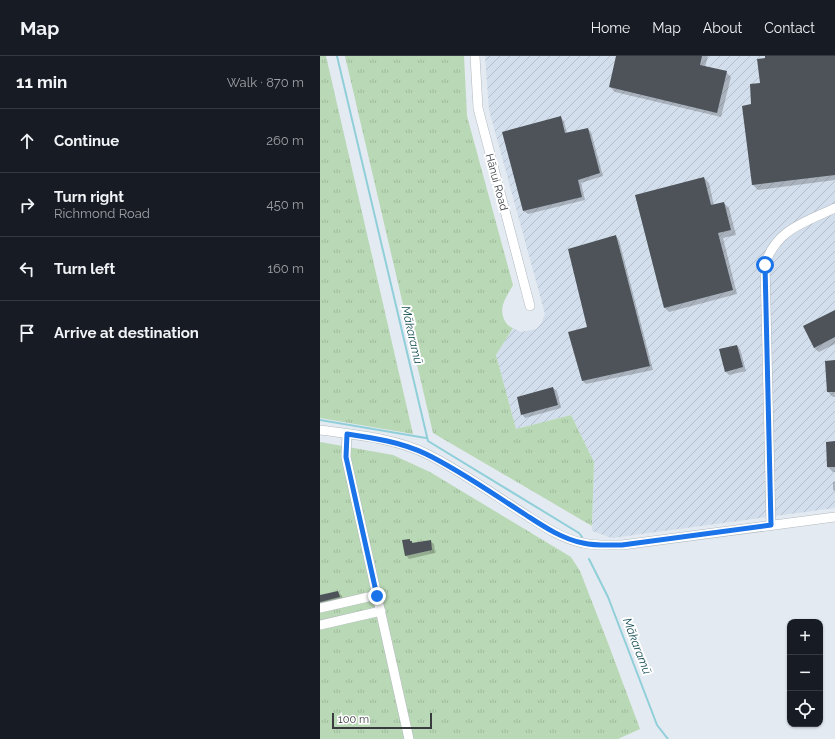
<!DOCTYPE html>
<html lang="en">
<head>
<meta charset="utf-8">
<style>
  :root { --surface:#171b24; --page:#242831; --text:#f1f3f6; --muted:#9ea1a6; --line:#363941 }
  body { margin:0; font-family:Raleway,sans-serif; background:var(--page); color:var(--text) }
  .controls { position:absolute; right:12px; bottom:12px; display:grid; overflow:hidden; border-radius:8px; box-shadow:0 1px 3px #0004 }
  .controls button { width:36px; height:36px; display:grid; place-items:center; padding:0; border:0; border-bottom:1px solid var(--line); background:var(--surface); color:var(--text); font:20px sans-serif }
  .scale { position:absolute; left:12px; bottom:10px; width:100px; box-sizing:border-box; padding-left:4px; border:2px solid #393b3e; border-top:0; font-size:11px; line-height:14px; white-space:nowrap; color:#393b3e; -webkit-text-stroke:3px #fff; paint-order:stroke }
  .stop { position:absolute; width:12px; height:12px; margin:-9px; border:3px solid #1a73e8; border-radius:50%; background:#fff }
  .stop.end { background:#1a73e8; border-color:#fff; box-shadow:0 1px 4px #0008 }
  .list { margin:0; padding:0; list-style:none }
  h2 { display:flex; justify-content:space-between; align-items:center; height:52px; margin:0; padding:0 16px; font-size:17px }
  h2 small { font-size:13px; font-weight:400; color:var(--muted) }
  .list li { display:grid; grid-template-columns:26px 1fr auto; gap:12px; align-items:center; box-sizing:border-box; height:64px; padding:0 16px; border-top:1px solid var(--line) }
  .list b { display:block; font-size:15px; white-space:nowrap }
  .list p { margin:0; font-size:13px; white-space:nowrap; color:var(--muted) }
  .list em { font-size:13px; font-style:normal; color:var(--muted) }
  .icon { flex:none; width:22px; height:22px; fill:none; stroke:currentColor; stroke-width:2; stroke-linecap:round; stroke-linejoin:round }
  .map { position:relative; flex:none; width:515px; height:683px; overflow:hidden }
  header { display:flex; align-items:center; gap:24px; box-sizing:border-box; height:56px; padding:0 20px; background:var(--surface); border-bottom:1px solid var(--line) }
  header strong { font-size:19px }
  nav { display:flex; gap:22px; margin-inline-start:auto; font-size:14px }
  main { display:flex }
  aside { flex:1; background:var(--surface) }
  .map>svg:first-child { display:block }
  .industrial { fill:url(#industrial-furrows) }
  .grass { fill:url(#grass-tufts) }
  .shadow { fill:#0003 }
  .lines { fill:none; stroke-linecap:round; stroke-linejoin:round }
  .stream { stroke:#90cfd9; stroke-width:2 }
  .building { fill:#4d5359 }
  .minor-casing { stroke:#b2b9bf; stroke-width:10 }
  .minor { stroke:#fff; stroke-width:9 }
  .route { stroke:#1a73e8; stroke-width:5 }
  .labels { text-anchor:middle; stroke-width:4; stroke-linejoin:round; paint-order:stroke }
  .street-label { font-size:11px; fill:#393b3e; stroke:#fff }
  .water-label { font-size:12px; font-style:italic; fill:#154d55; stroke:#fff }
</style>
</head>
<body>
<header>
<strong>Map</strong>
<nav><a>Home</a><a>Map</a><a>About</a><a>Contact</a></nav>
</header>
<main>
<aside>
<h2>11 min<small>Walk · 870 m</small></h2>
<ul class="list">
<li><svg class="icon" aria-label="ahead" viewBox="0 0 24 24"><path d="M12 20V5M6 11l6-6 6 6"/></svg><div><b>Continue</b></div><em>260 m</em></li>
<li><svg class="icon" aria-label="right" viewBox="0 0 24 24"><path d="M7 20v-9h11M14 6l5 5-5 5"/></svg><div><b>Turn right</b><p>Richmond Road</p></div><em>450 m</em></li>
<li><svg class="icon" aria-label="left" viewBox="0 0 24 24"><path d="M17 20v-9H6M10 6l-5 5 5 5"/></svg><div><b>Turn left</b></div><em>160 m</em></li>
<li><svg class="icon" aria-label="arrive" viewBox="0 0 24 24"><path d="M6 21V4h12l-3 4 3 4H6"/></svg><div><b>Arrive at destination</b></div></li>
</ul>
</aside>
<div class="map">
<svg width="515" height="683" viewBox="0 0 515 683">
  <defs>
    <pattern id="industrial-furrows" width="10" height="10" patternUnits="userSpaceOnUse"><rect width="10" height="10" fill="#d2deeb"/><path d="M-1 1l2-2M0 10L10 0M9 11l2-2" fill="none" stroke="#b5bfcb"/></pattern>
    <pattern id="grass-tufts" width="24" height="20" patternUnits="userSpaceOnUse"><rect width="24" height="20" fill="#b9d8b5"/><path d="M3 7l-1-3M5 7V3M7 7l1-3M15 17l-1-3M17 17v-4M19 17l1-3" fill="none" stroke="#a0ba9d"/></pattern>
  </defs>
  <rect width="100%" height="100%" fill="#e3eaf1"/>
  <path class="industrial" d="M 165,0 L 515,0 L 515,452 L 292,482 L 272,475 L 274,406 L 251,359 L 196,373 L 176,299 L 193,272 L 201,276 L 216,273 L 221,268 L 225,258 L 169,54 Z"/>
  <path class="grass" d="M 0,0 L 6,0 L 93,378 L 0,362 Z
    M 25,0 L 144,0 L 147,60 L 193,229 C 188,239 178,250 184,263 C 186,268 188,270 193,272 L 176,299 L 196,373 L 251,359 L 274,406 L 272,470 L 113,377 Z
    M 0,386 L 73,399 L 110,416 L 251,501 L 260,515 L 288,587 L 320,673 L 298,683 L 0,683 Z"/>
  <path class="shadow" d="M 297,0 L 388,0 L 385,11 L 406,16 L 411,21 L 401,61 L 295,36 L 290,31 Z
    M 446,0 L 515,0 L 515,124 L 438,134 L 433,129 L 432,49 L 441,28 Z
    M 240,61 L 244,65 L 247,77 L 268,73 L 271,76 L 283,120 L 261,127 L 265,144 L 208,158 L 204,155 Z
    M 384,122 L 389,127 L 394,150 L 404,147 L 409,152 L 416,179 L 403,182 L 417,238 L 349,256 L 344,251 Z
    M 296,181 L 299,184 L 333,314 L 266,328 L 263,325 L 268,271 Z
    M 515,255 L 515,288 L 499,296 L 494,292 Z
    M 417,290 L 420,293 L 426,315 L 409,319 L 406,316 Z
    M 515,305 L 515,341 L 513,341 L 508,336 L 506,306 Z
    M 233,332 L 237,335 L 241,352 L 205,362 L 202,358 Z
    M 515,387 L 515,416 L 513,416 L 508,411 Z
    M 513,426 L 515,426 L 515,435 L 513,434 Z
    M 89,484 L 93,487 L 110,485 L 114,488 L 115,497 L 89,503 L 86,499 Z
    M 18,536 L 22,540 L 23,545 L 0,551 L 0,540 Z"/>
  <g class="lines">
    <path class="stream" d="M 17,0 L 108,385 L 259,477 L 262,481
      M 0,364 L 106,382
      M 269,503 L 288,541 L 337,669 L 348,683"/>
  </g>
  <path class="building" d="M 296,0 L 382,0 L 380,9 L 407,15 L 397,57 L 289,31 Z
    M 445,0 L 515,0 L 515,119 L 432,129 L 422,50 L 431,48 L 430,28 L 440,27 L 437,3 L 445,2 Z
    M 241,60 L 245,77 L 268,72 L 280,117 L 258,124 L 262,141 L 203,155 L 182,76 Z
    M 384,121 L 391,149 L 404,146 L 411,174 L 398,177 L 413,234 L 344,252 L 315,139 Z
    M 296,179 L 330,310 L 262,325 L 248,276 L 267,271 L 248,193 Z
    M 515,254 L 515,281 L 494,292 L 483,270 Z
    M 417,289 L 423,311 L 405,316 L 399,293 Z
    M 515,304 L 515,336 L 507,336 L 505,305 Z
    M 233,331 L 238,349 L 201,359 L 197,341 Z
    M 515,385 L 515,411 L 507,411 L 506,386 Z
    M 90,483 L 90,485 L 92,485 L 92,487 L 111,484 L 112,494 L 85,500 L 82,484 Z
    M 18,535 L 20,541 L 0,546 L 0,539 Z"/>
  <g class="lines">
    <defs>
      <path id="minor" d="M 155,0 L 158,52 L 210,250
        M 0,374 C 36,379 74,382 107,398 C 141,415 173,438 206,459 C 223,470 242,483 263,487 C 276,490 289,489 302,489 L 515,461
        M 27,378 L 26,401 L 89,683
        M 451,469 L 445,209 C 455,174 485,166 515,152
        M 0,552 L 57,539
        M 0,569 L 61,555"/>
    </defs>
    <use href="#minor" class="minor-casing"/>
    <use href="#minor" class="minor"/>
  </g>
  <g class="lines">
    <path class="route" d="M 57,540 L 26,401 L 27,378 C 54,382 81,386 106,398 C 141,415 173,438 206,459 C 223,470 242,483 263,487 C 276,490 289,489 302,489 L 451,469 L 445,209"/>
  </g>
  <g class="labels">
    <g class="street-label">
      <text transform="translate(177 126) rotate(75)" y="4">Hānui Road</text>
    </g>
    <g class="water-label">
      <text transform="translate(92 279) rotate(77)" y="4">Mākaramū</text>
      <text transform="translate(317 590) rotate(69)" y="4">Mākaramū</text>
    </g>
  </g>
</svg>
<div class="controls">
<button>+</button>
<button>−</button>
<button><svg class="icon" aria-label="locate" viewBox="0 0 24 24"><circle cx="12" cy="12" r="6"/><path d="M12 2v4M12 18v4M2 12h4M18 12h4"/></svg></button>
</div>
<div class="scale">100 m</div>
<div class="stop" style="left:445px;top:209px"></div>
<div class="stop end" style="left:57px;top:540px"></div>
</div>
</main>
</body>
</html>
